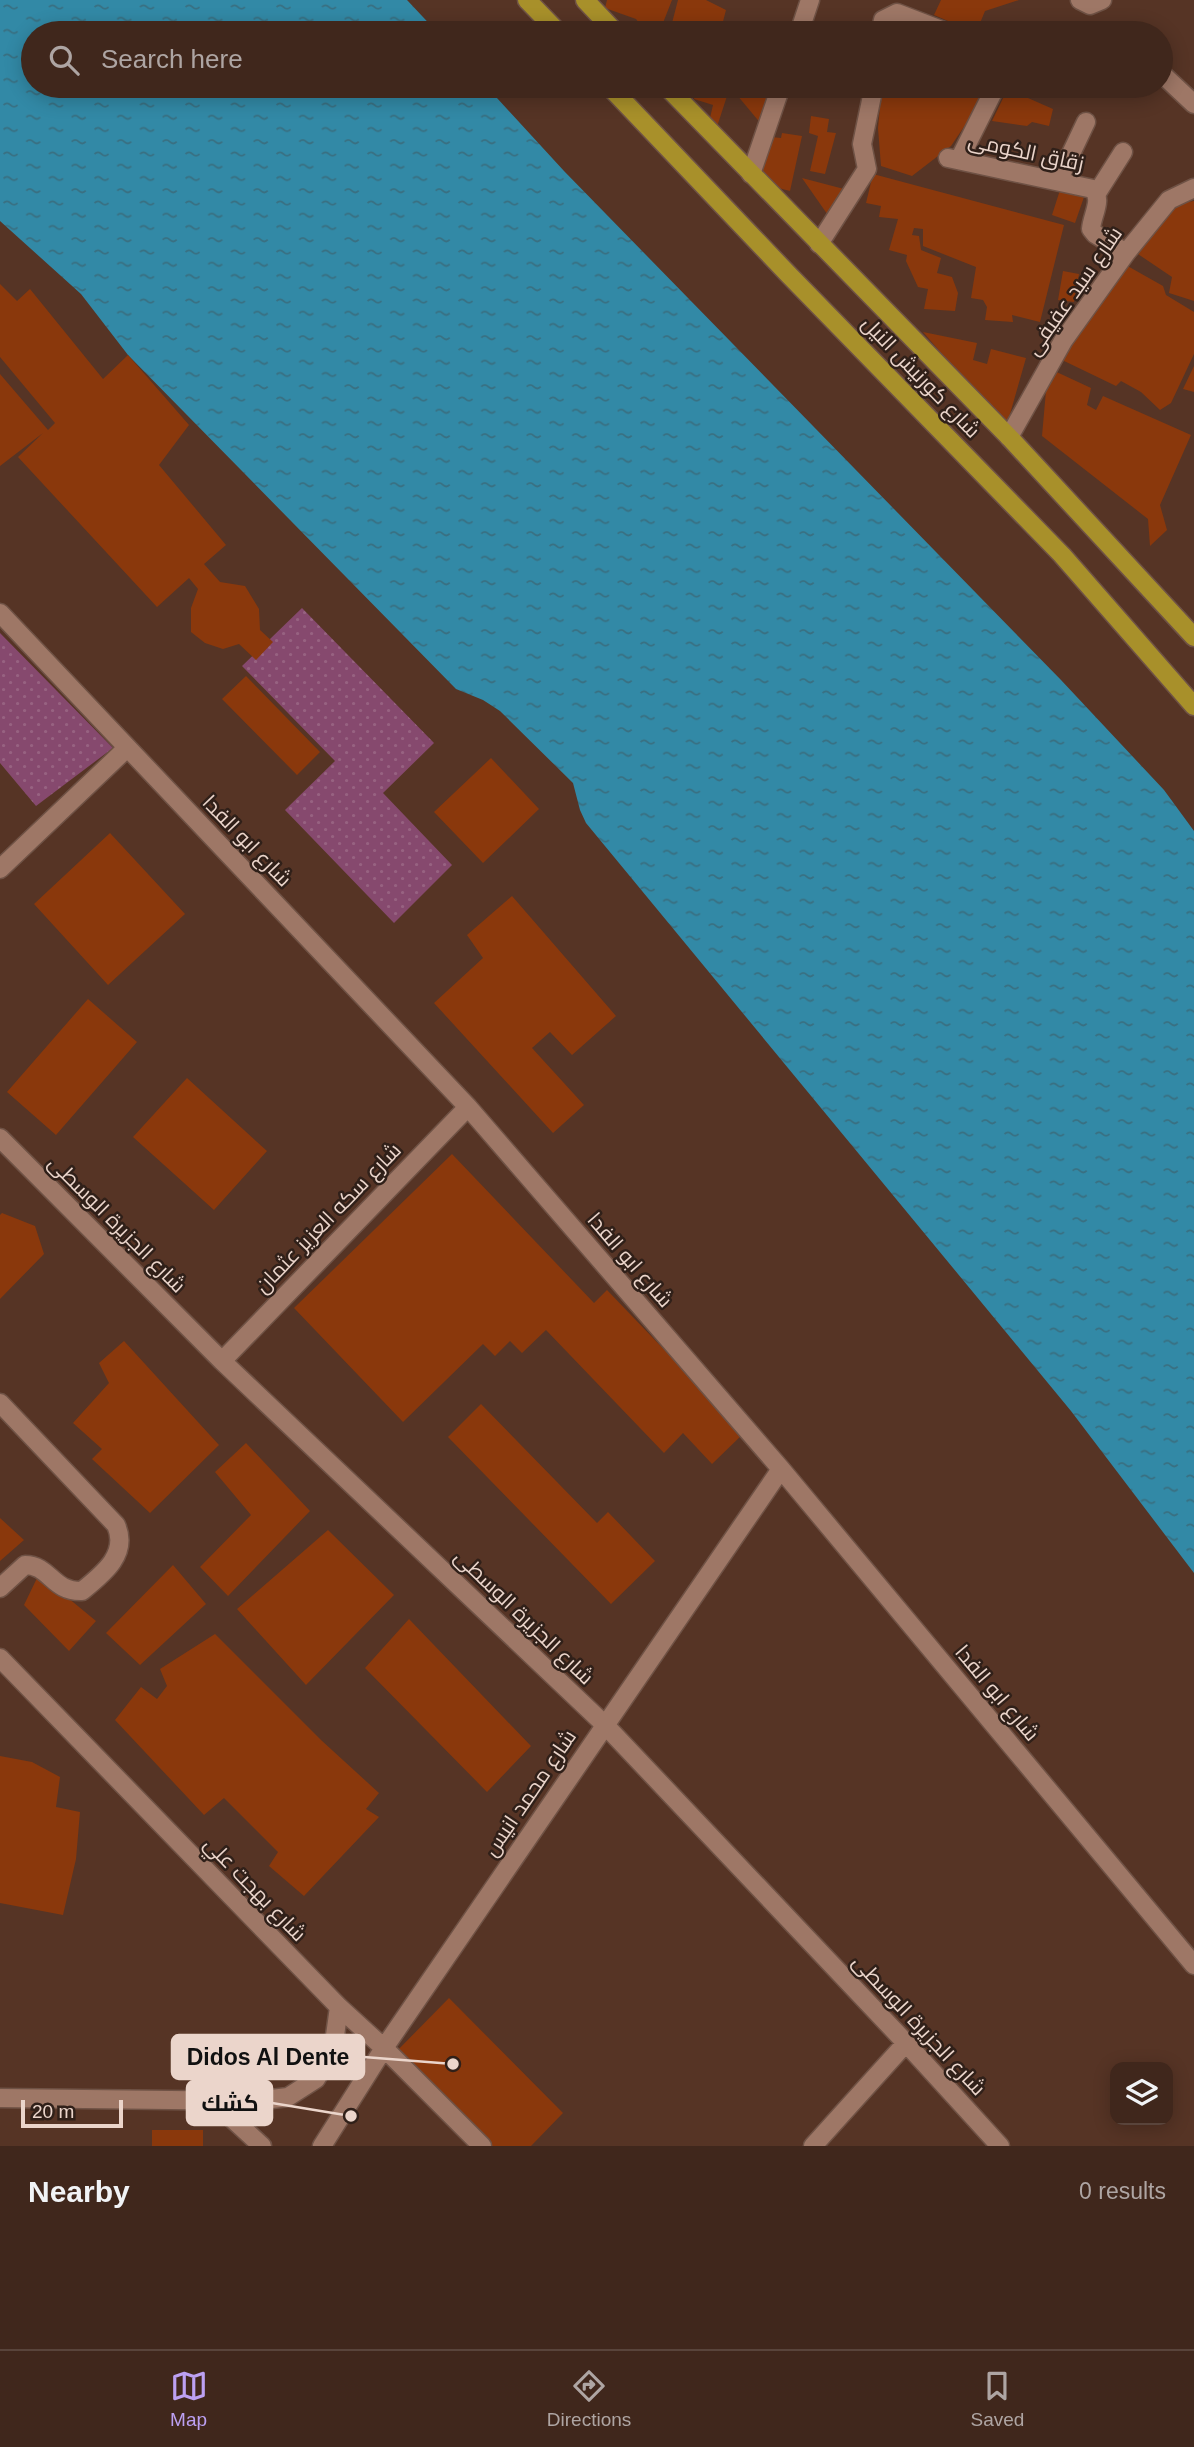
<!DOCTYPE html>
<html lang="en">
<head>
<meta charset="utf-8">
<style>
  :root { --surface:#40271c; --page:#4b3329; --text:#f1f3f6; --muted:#aea5a3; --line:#59443b; --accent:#bca0f2 }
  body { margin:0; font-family:Helvetica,Cairo,sans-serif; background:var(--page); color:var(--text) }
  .controls { position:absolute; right:21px; bottom:21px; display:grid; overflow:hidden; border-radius:14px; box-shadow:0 4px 18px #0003 }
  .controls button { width:63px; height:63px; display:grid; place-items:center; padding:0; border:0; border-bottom:2px solid var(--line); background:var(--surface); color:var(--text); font:35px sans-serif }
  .scale { position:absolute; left:21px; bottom:18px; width:102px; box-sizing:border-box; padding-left:7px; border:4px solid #ebd5cb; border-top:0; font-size:19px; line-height:24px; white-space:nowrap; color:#ebd5cb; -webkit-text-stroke:5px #302019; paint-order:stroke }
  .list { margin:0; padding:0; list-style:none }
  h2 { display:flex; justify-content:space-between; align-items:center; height:91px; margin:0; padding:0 28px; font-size:30px }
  h2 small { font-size:23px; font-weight:400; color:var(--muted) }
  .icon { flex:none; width:38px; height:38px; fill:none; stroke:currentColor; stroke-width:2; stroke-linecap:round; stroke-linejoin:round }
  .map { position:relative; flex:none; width:1194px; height:2146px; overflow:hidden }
  .search { position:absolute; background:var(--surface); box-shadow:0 4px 18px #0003; left:21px; right:21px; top:21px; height:77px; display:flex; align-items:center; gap:18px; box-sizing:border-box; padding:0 24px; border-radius:38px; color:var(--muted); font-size:26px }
  .sheet { height:203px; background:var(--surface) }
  nav { display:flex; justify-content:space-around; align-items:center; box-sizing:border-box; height:98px; border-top:2px solid var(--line); background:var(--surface); font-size:19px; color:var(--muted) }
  nav a { display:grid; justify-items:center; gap:4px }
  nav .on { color:var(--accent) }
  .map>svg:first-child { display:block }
  .grass { fill:url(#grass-dots) }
  .water { fill:url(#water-ripples) }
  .building { fill:#8a380c }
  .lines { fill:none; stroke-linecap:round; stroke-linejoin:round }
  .minor-casing { stroke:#6f5245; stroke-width:21 }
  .major-casing { stroke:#6f5245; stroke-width:21 }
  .minor { stroke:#9e7766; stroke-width:18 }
  .major { stroke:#a8902a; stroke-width:18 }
  .labels { text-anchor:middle; stroke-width:5; stroke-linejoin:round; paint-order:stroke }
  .street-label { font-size:21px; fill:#ebd5cb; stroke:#302019 }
  .leader { fill:none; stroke:#ebd5cb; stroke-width:2.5 }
  .callout-dot { fill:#ebd5cb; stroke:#302019; stroke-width:2.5 }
  .callout { fill:#ebd5cb; stroke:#ebd5cb; stroke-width:2.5 }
  .callout-label { font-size:23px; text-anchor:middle; font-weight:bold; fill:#111 }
</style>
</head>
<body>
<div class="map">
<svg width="1194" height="2146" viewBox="0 0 1194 2146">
  <defs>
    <pattern id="grass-dots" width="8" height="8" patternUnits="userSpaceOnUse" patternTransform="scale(1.75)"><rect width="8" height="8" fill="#86496e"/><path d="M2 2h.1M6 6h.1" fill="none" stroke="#976281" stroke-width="1.8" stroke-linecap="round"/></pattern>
    <pattern id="water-ripples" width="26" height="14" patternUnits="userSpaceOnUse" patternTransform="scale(1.75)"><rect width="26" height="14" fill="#3289a6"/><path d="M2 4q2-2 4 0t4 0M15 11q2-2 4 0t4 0" fill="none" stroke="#396f81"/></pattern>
  </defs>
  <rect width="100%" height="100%" fill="#563425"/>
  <path class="grass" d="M 302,608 L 434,743 L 383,793 L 452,865 L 394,923 L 285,810 L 335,761 L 242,666 Z
    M 0,633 L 113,748 L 36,806 L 0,763 Z"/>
  <path class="water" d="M 0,0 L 407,0 L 438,33 L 33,33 L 33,86 L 486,86 L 564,171 L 1061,680 L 1164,790 L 1194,831 L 1194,1573 L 1071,1411 L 586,823 L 580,810 L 573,783 L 500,711 L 483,700 L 456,689 L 128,355 L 81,294 L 0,221 Z"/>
  <path class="building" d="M 607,0 L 672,0 L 659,33 L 647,33 L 636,19 L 605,8 Z
    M 678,0 L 706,0 L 726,10 L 720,33 L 672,23 Z
    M 941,0 L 1019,0 L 985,11 L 976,33 L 934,15 Z
    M 697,86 L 717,86 L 715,93 L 727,96 L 714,136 L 709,122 L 713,105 L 694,99 Z
    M 882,86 L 988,86 L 980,103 L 951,146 L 912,176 L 881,166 L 878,128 Z
    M 1009,86 L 1039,86 L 1036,93 L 1030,91 L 1028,98 L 1053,109 L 1049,126 L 1032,122 L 1027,126 L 992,121 Z
    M 773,92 L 762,125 L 737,95 Z
    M 811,116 L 829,119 L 827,132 L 836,133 L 825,174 L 810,171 L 818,136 L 809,133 Z
    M 782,133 L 802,136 L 790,191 L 759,183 L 771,137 L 781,138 Z
    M 873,174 L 1064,225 L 1040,322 L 1012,315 L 1013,322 L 985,320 L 987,307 L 983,300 L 971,298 L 976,267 L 923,246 L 923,229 L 914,228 L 912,235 L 919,236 L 921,250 L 941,258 L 937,273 L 952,277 L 958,293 L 955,311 L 924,309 L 928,289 L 918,287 L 906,261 L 907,255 L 889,250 L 898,219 L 879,217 L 881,206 L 866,203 Z
    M 802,178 L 844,189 L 830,218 Z
    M 1060,190 L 1084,197 L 1075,223 L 1052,215 Z
    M 1194,201 L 1194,301 L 1169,293 L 1172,277 L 1132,250 L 1175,204 Z
    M 1124,264 L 1163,286 L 1166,295 L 1194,312 L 1194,354 L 1171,403 L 1160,410 L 1141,392 L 1121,381 L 1116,386 L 1060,359 Z
    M 1063,271 L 1079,274 L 1074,302 L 1058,300 Z
    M 0,284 L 17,301 L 30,289 L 103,379 L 128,355 L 189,425 L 159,465 L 226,545 L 204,564 L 220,582 L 245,586 L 259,609 L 260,630 L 273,642 L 256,660 L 239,644 L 223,649 L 205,643 L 191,632 L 191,608 L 198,589 L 189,578 L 157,607 L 18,457 L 43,433 L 0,466 L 0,374 L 48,430 L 55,423 L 0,357 Z
    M 923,332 L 977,343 L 973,360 L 987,364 L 991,349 L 1026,358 L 1006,428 Z
    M 1194,366 L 1194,392 L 1183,389 Z
    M 1048,368 L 1091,388 L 1087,405 L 1096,410 L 1103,396 L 1191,435 L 1160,505 L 1167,530 L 1150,546 L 1148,519 L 1042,436 Z
    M 246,676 L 320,752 L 297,775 L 222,699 Z
    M 491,758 L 539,809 L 483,863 L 434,812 Z
    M 110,833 L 185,914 L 108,985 L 34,904 Z
    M 512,896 L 616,1016 L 572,1055 L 550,1032 L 532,1048 L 584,1105 L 553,1133 L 434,1003 L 483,958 L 467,935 Z
    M 88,999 L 137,1042 L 56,1135 L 7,1092 Z
    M 187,1078 L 267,1151 L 214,1210 L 133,1137 Z
    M 452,1154 L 594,1303 L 607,1290 L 744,1433 L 712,1464 L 683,1433 L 664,1453 L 546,1330 L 522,1353 L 510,1341 L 495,1356 L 483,1344 L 403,1422 L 294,1308 Z
    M 2,1213 L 35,1226 L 44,1254 L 0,1299 L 0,1215 Z
    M 124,1341 L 219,1445 L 150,1513 L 92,1459 L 102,1449 L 73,1423 L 109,1383 L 99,1363 Z
    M 481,1404 L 597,1523 L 608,1512 L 655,1561 L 611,1604 L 448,1437 Z
    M 246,1443 L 310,1511 L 228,1596 L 200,1567 L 251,1515 L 215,1472 Z
    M 0,1518 L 24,1540 L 0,1561 Z
    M 328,1530 L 394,1595 L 306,1685 L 237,1609 Z
    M 173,1565 L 206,1604 L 140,1665 L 106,1633 Z
    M 39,1574 L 96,1621 L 69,1651 L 24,1605 Z
    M 409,1619 L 531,1746 L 487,1792 L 365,1668 Z
    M 215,1634 L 321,1740 L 379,1793 L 366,1809 L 379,1817 L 304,1896 L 269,1866 L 278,1852 L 224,1798 L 204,1815 L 115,1720 L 141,1687 L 157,1699 L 167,1686 L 160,1669 Z
    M 0,1756 L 32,1762 L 60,1777 L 56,1807 L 80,1812 L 76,1859 L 63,1915 L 0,1903 Z
    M 449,1998 L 563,2113 L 531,2146 L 481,2146 L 392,2056 Z
    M 152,2130 L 203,2130 L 203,2146 L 152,2146 Z"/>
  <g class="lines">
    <defs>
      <path id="minor" d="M 1080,0 L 1090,5 L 1102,0
        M 799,33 L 810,0
        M 880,33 L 883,20 L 897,13 L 949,33
        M 1161,73 L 1194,104
        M 948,158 L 1093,189 C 1103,200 1092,215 1091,229 L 1095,234 L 1126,253
        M 959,160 L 996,86
        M 751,174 L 781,86
        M 1058,181 L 1086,122
        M 1097,193 L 1123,152
        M 819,244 L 867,169 L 862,144 L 874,86
        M 1009,437 L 1063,341 L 1126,253 L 1169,200 L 1194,188
        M 0,613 L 468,1107 L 781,1469 L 1194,1965
        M 0,869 L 127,748
        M 0,1138 L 222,1361 L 604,1724 L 906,2043 L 1000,2146
        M 222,1361 L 468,1107
        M 0,1403 L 116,1525 C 129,1554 103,1574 82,1591 C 52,1592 50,1565 25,1565 L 0,1588
        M 0,1658 L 339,2007 L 384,2048 L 482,2146
        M 0,2098 L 255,2101 L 288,2097 L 316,2079 L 333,2050 L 339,2007
        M 212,2100 L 262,2146
        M 322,2146 L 384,2048 L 781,1469
        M 813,2146 L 906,2043"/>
      <path id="major" d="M 527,0 L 559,33
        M 585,0 L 616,33
        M 609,86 L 789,275 L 1062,555 L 1194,706
        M 666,86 L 1009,437 L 1194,637"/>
    </defs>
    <use href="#minor" class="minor-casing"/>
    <use href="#major" class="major-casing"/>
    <use href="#minor" class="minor"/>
    <use href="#major" class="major"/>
  </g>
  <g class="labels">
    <g class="street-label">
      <text transform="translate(1026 152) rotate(12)" y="7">زقاق الكومى</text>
      <text transform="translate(1074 291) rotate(-55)" y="7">شارع سيد عفيفى</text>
      <text transform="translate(921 377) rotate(46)" y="7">شارع كورنيش النيل</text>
      <text transform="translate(247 841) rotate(46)" y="7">شارع ابو الفدا</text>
      <text transform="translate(328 1218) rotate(-46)" y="7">شارع سكه العزيز عثمان</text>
      <text transform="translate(117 1224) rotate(45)" y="7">شارع الجزيرة الوسطى</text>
      <text transform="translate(630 1260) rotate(49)" y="7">شارع ابو الفدا</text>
      <text transform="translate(524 1617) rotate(44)" y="7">شارع الجزيرة الوسطى</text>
      <text transform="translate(997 1693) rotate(50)" y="7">شارع ابو الفدا</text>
      <text transform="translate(530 1793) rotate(-56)" y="7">شارع محمد انيس</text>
      <text transform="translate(255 1889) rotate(46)" y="7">شارع بهجت علي</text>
      <text transform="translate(919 2025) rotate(47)" y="7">شارع الجزيرة الوسطى</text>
    </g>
  </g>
  <path class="leader" d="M453 2064L364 2057M351 2116L272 2103"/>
  <g class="callout-dot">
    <circle cx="453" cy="2064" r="7"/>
    <circle cx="351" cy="2116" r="7"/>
  </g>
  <g class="callout">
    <rect x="172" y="2035" width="192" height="44" rx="7"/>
    <rect x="187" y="2081" width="85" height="44" rx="7"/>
  </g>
  <g class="callout-label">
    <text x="268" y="2065">Didos Al Dente</text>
    <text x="230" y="2111">كشك</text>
  </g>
</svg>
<div class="controls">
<button><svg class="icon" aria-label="layers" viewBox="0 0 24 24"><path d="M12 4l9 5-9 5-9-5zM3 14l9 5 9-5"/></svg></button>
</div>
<div class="scale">20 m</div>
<div class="search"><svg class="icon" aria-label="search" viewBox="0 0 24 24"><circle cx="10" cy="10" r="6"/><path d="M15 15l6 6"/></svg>Search here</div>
</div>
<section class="sheet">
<h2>Nearby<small>0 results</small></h2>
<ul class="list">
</ul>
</section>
<nav>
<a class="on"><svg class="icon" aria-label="map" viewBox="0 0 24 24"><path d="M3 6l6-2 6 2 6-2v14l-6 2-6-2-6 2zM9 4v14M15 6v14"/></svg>Map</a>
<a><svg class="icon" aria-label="directions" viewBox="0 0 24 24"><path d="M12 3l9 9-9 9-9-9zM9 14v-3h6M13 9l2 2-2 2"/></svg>Directions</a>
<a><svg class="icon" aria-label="saved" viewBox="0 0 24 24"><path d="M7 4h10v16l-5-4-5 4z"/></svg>Saved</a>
</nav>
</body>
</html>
